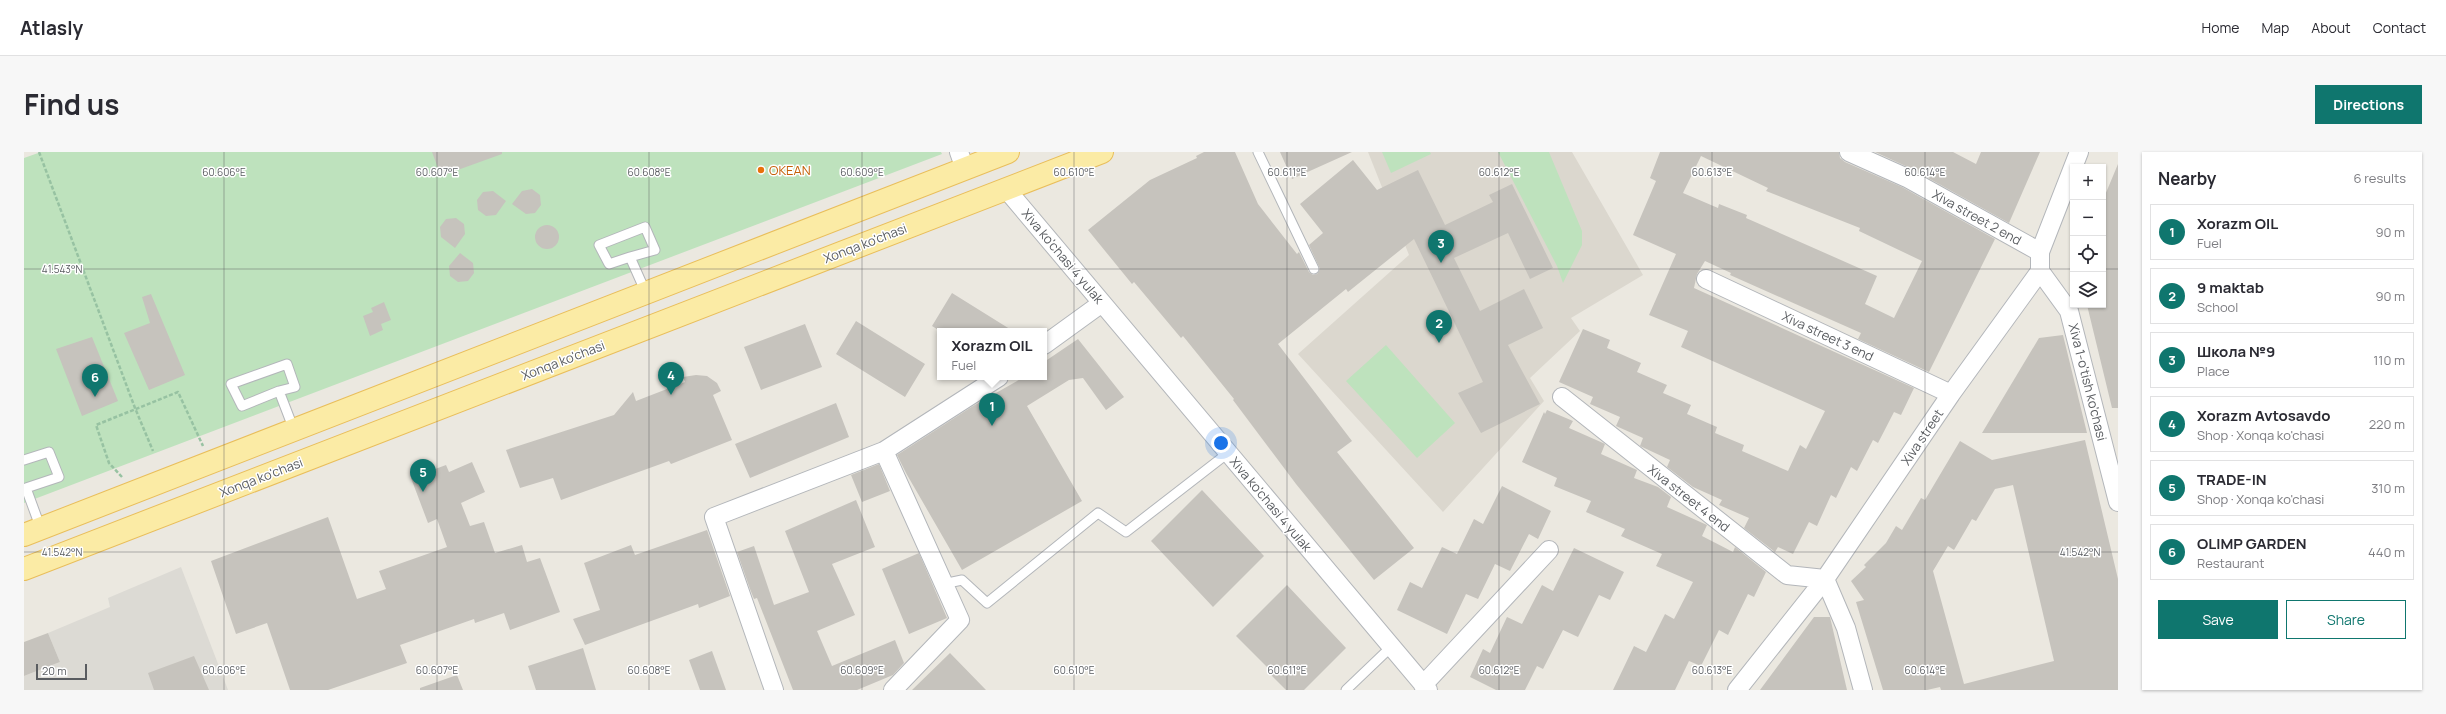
<!DOCTYPE html>
<html lang="en">
<head>
<meta charset="utf-8">
<style>
  :root { --surface:#fff; --page:#f7f7f7; --text:#2b2b33; --muted:#7c7c81; --line:#e1e1e2; --accent:#0f766e }
  body { margin:0; font-family:Manrope,sans-serif; background:var(--page); color:var(--text) }
  .controls { position:absolute; right:12px; top:12px; display:grid; overflow:hidden; border-radius:0px; box-shadow:0 1px 3px #0004 }
  .controls button { width:36px; height:36px; display:grid; place-items:center; padding:0; border:0; border-bottom:1px solid var(--line); background:var(--surface); color:var(--text); font:20px sans-serif }
  .scale { position:absolute; left:12px; bottom:10px; width:51px; box-sizing:border-box; padding-left:4px; border:2px solid #595c60; border-top:0; font-size:11px; line-height:14px; white-space:nowrap; color:#595c60; -webkit-text-stroke:3px #fff; paint-order:stroke }
  .you { position:absolute; left:1197px; top:291px; width:14px; height:14px; margin:-10px; border:3px solid #fff; border-radius:50%; background:#1a73e8; box-shadow:0 0 0 6px #1a73e833 }
  .badge { display:grid; place-items:center; width:26px; height:26px; border-radius:50%; background:var(--accent); color:#fff; font-size:13px; font-weight:700 }
  .pin { position:absolute; translate:-50% -33px; filter:drop-shadow(0 1px 2px #0008) }
  .pin::after { content:''; position:absolute; top:21px; width:14px; height:12px; background:inherit; clip-path:polygon(0 0,100% 0,50% 100%) }
  .popup { position:absolute; left:913px; top:176px; width:110px; height:52px; box-sizing:border-box; display:grid; place-content:center; border-radius:0px; background:var(--surface); filter:drop-shadow(0 1px 3px #0005); font-size:13px; white-space:nowrap; color:var(--muted) }
  .popup b { font-size:15px; color:var(--text) }
  .popup::after { content:''; position:absolute; left:50%; top:100%; margin-left:-8px; border:8px solid transparent; border-top-color:var(--surface) }
  .list { margin:0; padding:0; list-style:none }
  h2 { display:flex; justify-content:space-between; align-items:center; height:52px; margin:0; padding:0 16px; font-size:17px }
  h2 small { font-size:13px; font-weight:400; color:var(--muted) }
  .list li { display:grid; grid-template-columns:26px 1fr auto; gap:12px; align-items:center; box-sizing:border-box; height:56px; margin:0 8px 8px; padding:0 8px; border:1px solid var(--line); border-radius:0px }
  .list b { display:block; font-size:15px; white-space:nowrap }
  .list p { margin:0; font-size:13px; white-space:nowrap; color:var(--muted) }
  .list em { font-size:13px; font-style:normal; color:var(--muted) }
  .actions { display:flex; gap:8px; padding:12px 16px }
  .actions a { flex:1; padding:9px 0; border:1px solid var(--accent); border-radius:0px; text-align:center; font-size:14px; color:var(--accent) }
  .actions .main { background:var(--accent); color:#fff }
  .icon { flex:none; width:22px; height:22px; fill:none; stroke:currentColor; stroke-width:2; stroke-linecap:round; stroke-linejoin:round }
  .map { position:relative; flex:none; width:2094px; height:538px; overflow:hidden; border-radius:0px }
  header { display:flex; align-items:center; gap:24px; box-sizing:border-box; height:56px; padding:0 20px; background:var(--surface); border-bottom:1px solid var(--line) }
  header strong { font-size:19px }
  nav { display:flex; gap:22px; margin-inline-start:auto; font-size:14px }
  .intro { display:flex; align-items:center; justify-content:space-between; box-sizing:border-box; height:96px; padding:0 24px }
  h1 { margin:0; font-size:28px }
  .button { padding:10px 18px; border-radius:0px; background:var(--accent); color:#fff; font-size:14px; font-weight:700 }
  main { display:flex; gap:24px; padding:0 24px }
  aside { flex:1; background:var(--surface); border-radius:0px; box-shadow:0 1px 3px #0004 }
  .map>svg:first-child { display:block }
  .industrial { fill:#dcdad4 }
  .education { fill:#dbd7ce }
  .green { fill:#bee2bd }
  .building { fill:#c6c3bd; fill-rule:evenodd }
  .lines { fill:none; stroke-linecap:round; stroke-linejoin:round }
  .lane-casing { stroke:#b3b6ba; stroke-width:11 }
  .street-casing { stroke:#b3b6ba; stroke-width:20 }
  .primary-casing { stroke:#e9be5b; stroke-width:24 }
  .path { stroke:#97c2a2; stroke-width:2.5; stroke-dasharray:4 2; stroke-linecap:butt }
  .lane { stroke:#fff; stroke-width:9 }
  .street { stroke:#fff; stroke-width:18 }
  .primary { stroke:#fbeba5; stroke-width:22 }
  .ticks { fill:none; stroke:#595c60; stroke-width:1; stroke-opacity:0.45 }
  .food-dot { fill:#e8710a; stroke:#fff; stroke-width:1.5 }
  .labels { text-anchor:middle; stroke-width:3; stroke-linejoin:round; paint-order:stroke }
  .food-label { font-size:13px; fill:#c56008; stroke:#fff; text-anchor:start }
  .street-label { font-size:13px; fill:#595c60; stroke:#fff }
  .ticks-label { font-size:10px; text-anchor:middle; fill:#595c60; stroke:#fff; stroke-width:3; stroke-linejoin:round; paint-order:stroke }
</style>
</head>
<body>
<header>
<strong>Atlasly</strong>
<nav><a>Home</a><a>Map</a><a>About</a><a>Contact</a></nav>
</header>
<div class="intro"><h1>Find us</h1><a class="button">Directions</a></div>
<main>
<div class="map">
<svg width="2094" height="538" viewBox="0 0 2094 538">
  <rect width="100%" height="100%" fill="#ebe8e0"/>
  <path class="industrial" d="M 157,415 L 204,538 L 0,538 L 0,524 L 36,510 L 24,481 L 86,455 L 84,446 Z"/>
  <path class="education" d="M 1344,0 L 1548,0 L 1619,123 L 1547,166 L 1556,179 L 1506,226 L 1520,249 L 1419,360 L 1274,202 L 1385,103 Z"/>
  <path class="green" d="M 17,0 L 917,0 L 918,2 L 0,351 L 0,6 Z
    M 1358,0 L 1406,0 L 1407,2 L 1367,21 Z
    M 1474,0 L 1525,0 L 1558,79 L 1558,93 L 1539,131 L 1533,114 Z
    M 1362,193 L 1431,271 L 1393,306 L 1322,229 Z"/>
  <path class="building" d="M 408,0 L 478,0 L 478,2 L 417,24 Z
    M 1180,0 L 1211,0 L 1234,52 L 1273,102 L 1275,100 L 1285,120 L 1289,123 L 1293,122 L 1296,117 L 1285,93 L 1299,81 L 1276,52 L 1329,8 L 1353,38 L 1394,18 L 1421,73 L 1469,50 L 1465,43 L 1488,32 L 1529,116 L 1506,127 L 1484,81 L 1430,106 L 1456,159 L 1500,137 L 1519,176 L 1484,193 L 1516,252 L 1457,281 L 1434,241 L 1459,230 L 1390,87 L 1324,140 L 1322,137 L 1254,192 L 1328,289 L 1313,300 L 1390,396 L 1350,428 L 1272,332 L 1209,248 L 1210,247 L 1159,184 L 1157,186 L 1110,130 L 1108,132 L 1064,78 L 1126,28 L 1173,6 L 1172,4 Z
    M 1256,0 L 1328,0 L 1268,27 Z
    M 1636,0 L 1815,0 L 1816,6 L 1821,10 L 1878,35 L 1971,87 L 1905,220 L 1834,187 L 1837,181 L 1706,123 L 1707,121 L 1681,109 L 1673,122 L 1670,136 L 1890,236 L 1877,263 L 1870,260 L 1854,291 L 1849,288 L 1833,319 L 1827,315 L 1812,346 L 1807,343 L 1793,374 L 1785,370 L 1769,402 L 1754,395 L 1751,400 L 1720,376 L 1725,366 L 1695,353 L 1698,348 L 1669,335 L 1643,315 L 1646,308 L 1616,294 L 1619,286 L 1592,274 L 1596,265 L 1566,252 L 1569,245 L 1535,230 L 1559,177 L 1586,188 L 1583,196 L 1617,211 L 1613,220 L 1643,233 L 1639,241 L 1667,253 L 1663,262 L 1693,275 L 1691,281 L 1720,293 L 1718,299 L 1764,319 L 1776,293 L 1782,297 L 1801,259 L 1657,195 L 1664,179 L 1625,163 L 1652,102 L 1609,83 L 1632,29 L 1626,26 ZM 1677,4 L 1744,36 L 1742,39 L 1836,76 L 1835,79 L 1898,109 L 1870,166 L 1841,152 L 1853,124 L 1722,66 L 1723,63 L 1695,52 L 1694,56 L 1659,41 Z
    M 1851,0 L 1929,0 L 1952,12 L 1957,0 L 2016,0 L 1985,71 L 1888,17 Z
    M 2094,12 L 2094,256 L 2088,256 L 2063,153 L 2079,153 L 2079,48 Z
    M 508,37 L 516,43 L 517,53 L 511,61 L 502,62 L 488,52 L 498,39 Z
    M 469,39 L 482,49 L 472,63 L 462,64 L 454,58 L 453,48 L 459,40 Z
    M 432,66 L 440,72 L 441,82 L 431,96 L 417,85 L 416,75 L 422,67 Z
    M511 85a12 12 0 1 1 24 0a12 12 0 1 1-24 0Z
    M 436,101 L 449,111 L 450,121 L 444,129 L 434,130 L 426,124 L 425,114 Z
    M 928,141 L 989,179 L 916,179 L 908,174 Z
    M 127,142 L 161,223 L 125,238 L 100,181 L 126,171 L 118,145 Z
    M 360,150 L 367,168 L 357,172 L 359,178 L 346,184 L 339,164 L 349,160 L 347,156 Z
    M 832,169 L 901,212 L 881,245 L 812,202 Z
    M 781,172 L 798,215 L 737,238 L 720,195 Z
    M 2039,183 L 2063,281 L 1958,281 L 2015,186 Z
    M 68,185 L 94,249 L 58,264 L 32,197 Z
    M 1054,187 L 1100,245 L 1082,258 L 1059,226 L 1045,228 L 1003,254 L 1058,349 L 938,418 L 882,321 L 873,303 L 949,254 L 1000,225 L 1020,225 L 1020,210 Z
    M 672,223 L 683,224 L 693,231 L 697,239 L 689,243 L 708,288 L 647,312 L 645,309 L 537,348 L 529,326 L 496,336 L 482,298 L 590,263 L 609,240 L 612,249 L 661,230 L 659,225 Z
    M 812,251 L 825,285 L 726,326 L 711,292 Z
    M 1523,258 L 1549,269 L 1545,276 L 1579,291 L 1581,292 L 1577,302 L 1613,318 L 1610,326 L 1634,335 L 1647,345 L 1643,355 L 1683,373 L 1678,384 L 1709,400 L 1711,395 L 1742,420 L 1730,445 L 1724,442 L 1704,483 L 1695,478 L 1677,514 L 1665,509 L 1651,538 L 1589,538 L 1610,494 L 1622,500 L 1641,462 L 1650,467 L 1669,430 L 1632,414 L 1638,402 L 1597,384 L 1601,377 L 1562,360 L 1567,349 L 1530,334 L 1533,326 L 1498,310 L 1520,260 L 1521,262 Z
    M 2061,288 L 2094,427 L 2094,538 L 1917,538 L 1916,535 L 1903,538 L 1859,538 L 1832,450 L 1840,448 L 1827,429 L 1842,415 L 1840,413 L 1862,391 L 1872,374 L 1878,378 L 1897,346 L 1901,348 L 1936,289 L 1968,308 ZM 1989,333 L 2030,509 L 1940,532 L 1909,419 L 1924,394 L 1930,398 L 1948,367 L 1952,369 L 1971,337 Z
    M 448,310 L 461,340 L 437,351 L 446,374 L 460,370 L 471,401 L 498,393 L 503,410 L 516,406 L 536,460 L 486,478 L 480,461 L 451,471 L 450,467 L 376,493 L 383,511 L 304,538 L 266,538 L 243,471 L 212,482 L 187,409 L 304,365 L 333,447 L 362,437 L 355,419 L 423,395 L 413,367 L 404,371 L 387,326 L 422,313 L 425,320 Z
    M 855,312 L 866,339 L 838,350 L 827,323 Z
    M 1478,334 L 1527,359 L 1514,387 L 1505,382 L 1486,419 L 1471,412 L 1454,447 L 1442,442 L 1423,482 L 1373,458 L 1386,430 L 1398,436 L 1418,395 L 1433,402 L 1450,367 L 1459,372 Z
    M 1178,338 L 1240,404 L 1189,455 L 1127,389 Z
    M 832,348 L 851,395 L 808,412 L 831,463 L 793,479 L 808,514 L 871,488 L 880,511 L 869,523 L 833,538 L 769,538 L 733,446 L 730,447 L 726,437 L 713,400 L 730,394 L 750,453 L 785,440 L 761,379 Z
    M 683,378 L 706,444 L 675,456 L 674,452 L 561,493 L 549,467 L 576,458 L 560,411 L 607,393 L 611,403 Z
    M 1550,396 L 1600,420 L 1586,448 L 1575,443 L 1554,485 L 1539,478 L 1519,517 L 1513,514 L 1501,538 L 1472,538 L 1446,525 L 1459,497 L 1466,501 L 1483,465 L 1498,472 L 1518,433 L 1529,439 Z
    M 895,401 L 923,466 L 885,482 L 858,417 Z
    M 1263,433 L 1322,496 L 1280,538 L 1262,538 L 1246,522 L 1248,520 L 1212,484 Z
    M 1790,465 L 1806,465 L 1823,538 L 1736,538 Z
    M 24,481 L 36,510 L 0,524 L 0,490 Z
    M 559,496 L 572,538 L 512,538 L 504,514 Z
    M 688,499 L 702,538 L 676,538 L 665,508 Z
    M 926,501 L 962,538 L 888,538 Z
    M 170,504 L 185,538 L 130,538 L 124,521 Z
    M 433,523 L 439,538 L 396,538 L 396,536 Z"/>
  <g class="lines">
    <defs>
      <path id="lane" d="M 1234,0 L 1290,117
        M 606,105 L 585,112 L 575,93 L 621,75 L 631,98 L 606,105 L 622,141
        M 255,239 L 271,235 L 263,212 L 207,232 L 218,254 L 255,239 L 270,278
        M 0,308 L 25,300 L 35,325 L 2,336 L 17,377
        M 919,432 L 938,428 L 963,451 L 1074,361 L 1102,380 L 1204,301
        M 1322,538 L 1367,495"/>
      <path id="street" d="M 935,0 L 941,17
        M 1825,0 L 1883,26 L 2016,100
        M 983,38 L 1404,538
        M 2016,119 L 2045,159 L 2094,350
        M 1682,127 L 1927,242
        M 1020,193 L 1078,151
        M 1538,245 L 1763,423 L 1801,427 L 1822,476 L 1839,538
        M 860,299 L 936,468 L 869,538
        M 1399,533 L 1525,398
        M 750,538 L 690,365 L 860,299 L 975,225
        M 1713,538 L 1801,427 L 1927,242 L 2016,119 L 2016,100 L 2055,0"/>
      <path id="primary" d="M 0,383 L 984,0
        M 0,417 L 1078,0"/>
    </defs>
    <use href="#lane" class="lane-casing"/>
    <use href="#street" class="street-casing"/>
    <use href="#primary" class="primary-casing"/>
    <path class="path" d="M 15,0 L 111,256 L 129,299
      M 98,325 L 85,311 L 72,273 L 154,240 L 179,294"/>
    <use href="#lane" class="lane"/>
    <use href="#street" class="street"/>
    <use href="#primary" class="primary"/>
  </g>
  <path class="ticks" d="M 200,0 L 200,538M 413,0 L 413,538M 625,0 L 625,538M 838,0 L 838,538M 1050,0 L 1050,538M 1263,0 L 1263,538M 1475,0 L 1475,538M 1688,0 L 1688,538M 1901,0 L 1901,538M 0,117 L 2049,117M 2079,117 L 2094,117M 0,400 L 2094,400"/>
  <circle class="food-dot" cx="737" cy="18" r="4"/>
  <g class="labels">
    <g class="food-label">
      <text x="745" y="23">OKEAN</text>
    </g>
    <g class="street-label">
      <text transform="translate(1953 65) rotate(29)" y="5">Xiva street 2 end</text>
      <text transform="translate(841 91) rotate(-21)" y="5">Xonqa ko'chasi</text>
      <text transform="translate(1039 104) rotate(50)" y="5">Xiva ko'chasi 4 yulak</text>
      <text transform="translate(1804 184) rotate(25)" y="5">Xiva street 3 end</text>
      <text transform="translate(539 208) rotate(-21)" y="5">Xonqa ko'chasi</text>
      <text transform="translate(2064 230) rotate(76)" y="5">Xiva 1-o'tish ko'chasi</text>
      <text transform="translate(1898 285) rotate(-56)" y="5">Xiva street</text>
      <text transform="translate(237 325) rotate(-21)" y="5">Xonqa ko'chasi</text>
      <text transform="translate(1665 346) rotate(38)" y="5">Xiva street 4 end</text>
      <text transform="translate(1247 352) rotate(50)" y="5">Xiva ko'chasi 4 yulak</text>
    </g>
  </g>
  <g class="ticks-label">
    <text x="200" y="24">60.606°E</text>
    <text x="413" y="24">60.607°E</text>
    <text x="625" y="24">60.608°E</text>
    <text x="838" y="24">60.609°E</text>
    <text x="1050" y="24">60.610°E</text>
    <text x="1263" y="24">60.611°E</text>
    <text x="1475" y="24">60.612°E</text>
    <text x="1688" y="24">60.613°E</text>
    <text x="1901" y="24">60.614°E</text>
    <text x="38" y="121">41.543°N</text>
    <text x="38" y="404">41.542°N</text>
    <text x="2056" y="404">41.542°N</text>
    <text x="200" y="522">60.606°E</text>
    <text x="413" y="522">60.607°E</text>
    <text x="625" y="522">60.608°E</text>
    <text x="838" y="522">60.609°E</text>
    <text x="1050" y="522">60.610°E</text>
    <text x="1263" y="522">60.611°E</text>
    <text x="1475" y="522">60.612°E</text>
    <text x="1688" y="522">60.613°E</text>
    <text x="1901" y="522">60.614°E</text>
  </g>
</svg>
<div class="controls">
<button>+</button>
<button>−</button>
<button><svg class="icon" aria-label="locate" viewBox="0 0 24 24"><circle cx="12" cy="12" r="6"/><path d="M12 2v4M12 18v4M2 12h4M18 12h4"/></svg></button>
<button><svg class="icon" aria-label="layers" viewBox="0 0 24 24"><path d="M12 4l9 5-9 5-9-5zM3 14l9 5 9-5"/></svg></button>
</div>
<div class="scale">20 m</div>
<div class="you"></div>
<div class="pin badge" style="left:968px;top:274px">1</div>
<div class="popup"><b>Xorazm OIL</b>Fuel</div>
<div class="pin badge" style="left:1415px;top:191px">2</div>
<div class="pin badge" style="left:1417px;top:111px">3</div>
<div class="pin badge" style="left:647px;top:243px">4</div>
<div class="pin badge" style="left:399px;top:340px">5</div>
<div class="pin badge" style="left:71px;top:245px">6</div>
</div>
<aside>
<h2>Nearby<small>6 results</small></h2>
<ul class="list">
<li><span class="badge">1</span><div><b>Xorazm OIL</b><p>Fuel</p></div><em>90 m</em></li>
<li><span class="badge">2</span><div><b>9 maktab</b><p>School</p></div><em>90 m</em></li>
<li><span class="badge">3</span><div><b>Школа №9</b><p>Place</p></div><em>110 m</em></li>
<li><span class="badge">4</span><div><b>Xorazm Avtosavdo</b><p>Shop · Xonqa ko'chasi</p></div><em>220 m</em></li>
<li><span class="badge">5</span><div><b>TRADE-IN</b><p>Shop · Xonqa ko'chasi</p></div><em>310 m</em></li>
<li><span class="badge">6</span><div><b>OLIMP GARDEN</b><p>Restaurant</p></div><em>440 m</em></li>
</ul>
<div class="actions"><a class="main">Save</a><a>Share</a></div>
</aside>
</main>
</body>
</html>
